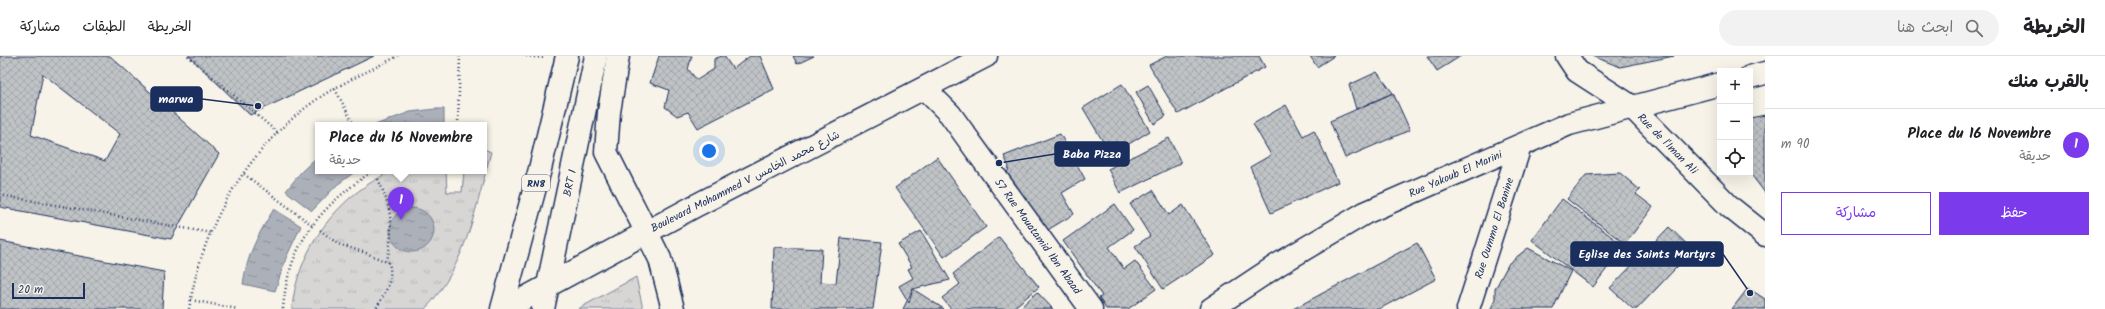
<!DOCTYPE html>
<html lang="ar">
<head>
<meta charset="utf-8">
<style>
  :root { --surface:#fff; --page:#f2f2f2; --text:#202124; --muted:#757577; --line:#e0e0e0; --accent:#7c3aed }
  body { margin:0; font-family:Kalam,"Playpen Sans Arabic",sans-serif; background:var(--page); color:var(--text); direction:rtl }
  .controls { position:absolute; right:12px; top:12px; display:grid; overflow:hidden; border-radius:0px; box-shadow:0 4px 16px #0002 }
  .controls button { width:36px; height:36px; display:grid; place-items:center; padding:0; border:0; border-bottom:1px solid var(--line); background:var(--surface); color:var(--text); font:20px sans-serif }
  .scale { position:absolute; left:12px; bottom:10px; width:73px; box-sizing:border-box; padding-left:4px; border:2px solid #1b2f5e; border-top:0; font-size:11px; line-height:14px; white-space:nowrap; color:#1b2f5e; -webkit-text-stroke:3px #f7f3e8; paint-order:stroke }
  .you { position:absolute; left:709px; top:95px; width:14px; height:14px; margin:-10px; border:3px solid #fff; border-radius:50%; background:#1a73e8; box-shadow:0 0 0 6px #1a73e833 }
  .badge { display:grid; place-items:center; width:26px; height:26px; border-radius:50%; background:var(--accent); color:#fff; font-size:13px; font-weight:700 }
  .pin { position:absolute; translate:-50% -33px; filter:drop-shadow(0 1px 2px #0008) }
  .pin::after { content:''; position:absolute; top:21px; width:14px; height:12px; background:inherit; clip-path:polygon(0 0,100% 0,50% 100%) }
  .popup { position:absolute; left:315px; top:66px; width:172px; height:52px; box-sizing:border-box; display:grid; place-content:center; border-radius:0px; background:var(--surface); filter:drop-shadow(0 1px 3px #0005); font-size:13px; white-space:nowrap; color:var(--muted) }
  .popup b { font-size:15px; color:var(--text) }
  .popup::after { content:''; position:absolute; left:50%; top:100%; margin-left:-8px; border:8px solid transparent; border-top-color:var(--surface) }
  .list { margin:0; padding:0; list-style:none }
  h2 { display:flex; justify-content:space-between; align-items:center; height:52px; margin:0; padding:0 16px; font-size:17px }
  h2 small { font-size:13px; font-weight:400; color:var(--muted) }
  .list li { display:grid; grid-template-columns:26px 1fr auto; gap:12px; align-items:center; box-sizing:border-box; height:72px; padding:0 16px; border-top:1px solid var(--line) }
  .list b { display:block; font-size:15px; white-space:nowrap }
  .list p { margin:0; font-size:13px; white-space:nowrap; color:var(--muted) }
  .list em { font-size:13px; font-style:normal; color:var(--muted) }
  .actions { display:flex; gap:8px; padding:12px 16px }
  .actions a { flex:1; padding:9px 0; border:1px solid var(--accent); border-radius:0px; text-align:center; font-size:14px; color:var(--accent) }
  .actions .main { background:var(--accent); color:#fff }
  .icon { flex:none; width:22px; height:22px; fill:none; stroke:currentColor; stroke-width:2; stroke-linecap:round; stroke-linejoin:round }
  .map { position:relative; flex:none; width:1765px; height:253px; overflow:hidden; direction:ltr }
  header { display:flex; align-items:center; gap:24px; box-sizing:border-box; height:56px; padding:0 20px; background:var(--surface); border-bottom:1px solid var(--line) }
  header strong { font-size:19px }
  nav { display:flex; gap:22px; margin-inline-start:auto; font-size:14px }
  .search { width:280px; height:36px; background:var(--page); display:flex; align-items:center; gap:10px; box-sizing:border-box; padding:0 14px; border-radius:22px; color:var(--muted); font-size:15px }
  main { display:flex }
  aside { flex:1; background:var(--surface) }
  .map>svg:first-child { display:block }
  .park { fill:url(#park-tufts); stroke:#798299 }
  .water { fill:url(#water-ripples); stroke:#727c95 }
  .building { fill:url(#building-cross-hatch); stroke:#1b2f5e; fill-rule:evenodd }
  .lines { fill:none; stroke-linecap:round; stroke-linejoin:round }
  .minor-casing { stroke:#1b2f5e; stroke-width:25 }
  .major-casing { stroke:#1b2f5e; stroke-width:25 }
  .path { stroke:#1b2f5e; stroke-width:2.5; stroke-dasharray:1 3; stroke-linecap:butt }
  .minor { stroke:#f7f3e8; stroke-width:22 }
  .major { stroke:#f7f3e8; stroke-width:22 }
  .labels { text-anchor:middle; stroke-width:3; stroke-linejoin:round; paint-order:stroke }
  .shield { fill:#f7f3e8; stroke:#5d6a87; stroke-width:1 }
  .shield-label { font-size:10px; font-weight:bold; fill:#1b2f5e }
  .street-label { font-size:11px; fill:#1b2f5e; stroke:#f7f3e8 }
  .leader { fill:none; stroke:#1b2f5e; stroke-width:1.5 }
  .callout-dot { fill:#1b2f5e; stroke:#f7f3e8; stroke-width:1.5 }
  .callout { fill:#1b2f5e; stroke:#1b2f5e; stroke-width:1.5 }
  .callout-label { font-size:12px; text-anchor:middle; font-weight:bold; fill:#fff }
</style>
</head>
<body>
<header>
<strong>الخريطة</strong>
<div class="search"><svg class="icon" aria-label="search" viewBox="0 0 24 24"><circle cx="10" cy="10" r="6"/><path d="M15 15l6 6"/></svg>ابحث هنا</div>
<nav><a>الخريطة</a><a>الطبقات</a><a>مشاركة</a></nav>
</header>
<main>
<aside>
<h2>بالقرب منك<small></small></h2>
<ul class="list">
<li><span class="badge">1</span><div><b>Place du 16 Novembre</b><p>حديقة</p></div><em>90 m</em></li>
</ul>
<div class="actions"><a class="main">حفظ</a><a>مشاركة</a></div>
</aside>
<div class="map">
<svg width="1765" height="253" viewBox="0 0 1765 253">
  <defs>
    <pattern id="park-tufts" width="24" height="20" patternUnits="userSpaceOnUse"><rect width="24" height="20" fill="#d7d6d4"/><path d="M3 7l-1-3M5 7V3M7 7l1-3M15 17l-1-3M17 17v-4M19 17l1-3" fill="none" stroke="#b8b8b8"/></pattern>
    <pattern id="water-ripples" width="26" height="14" patternUnits="userSpaceOnUse"><rect width="26" height="14" fill="#acb0b9"/><path d="M2 4q2-2 4 0t4 0M15 11q2-2 4 0t4 0" fill="none" stroke="#8b909a"/></pattern>
    <pattern id="building-cross-hatch" width="8" height="8" patternUnits="userSpaceOnUse"><rect width="8" height="8" fill="#c0c3c5"/><path d="M0 0l8 8M0 8l8-8" fill="none" stroke="#a4a8ac"/></pattern>
  </defs>
  <rect width="100%" height="100%" fill="#f7f3e8"/>
  <filter id="ink" filterUnits="userSpaceOnUse"><feTurbulence type="fractalNoise" baseFrequency=".025" numOctaves="2"/><feDisplacementMap in="SourceGraphic" scale="8" xChannelSelector="R" yChannelSelector="G"/><feConvolveMatrix kernelMatrix="1 2 1 2 8 2 1 2 1" color-interpolation-filters="sRGB"/></filter>
  <g filter="url(#ink)">
    <path class="park" d="M 484,93 L 491,96 C 476,150 466,211 425,253 L 292,253 C 296,201 330,150 375,124 C 381,121 387,116 394,115 C 410,112 429,115 446,115 L 447,136 L 462,136 L 464,115 L 484,115 Z
      M 636,221 L 643,253 L 578,253 Z"/>
    <path class="water" d="M 435,53 L 444,53 L 444,69 L 375,69 L 410,56 Z
      M 318,100 L 318,115 L 356,115 L 337,129 L 312,155 L 286,135 L 301,116 Z
      M390 174a22 22 0 1 1 44 0a22 22 0 1 1-44 0Z
      M 274,153 L 301,170 L 286,202 L 275,235 L 243,228 C 247,199 258,178 274,153 Z"/>
    <path class="building" d="M 0,0 L 110,0 L 219,98 L 171,183 L 0,151 ZM 43,18 L 120,78 L 105,105 L 31,79 Z
      M 189,0 L 374,0 L 250,59 Z
      M 659,0 L 692,0 L 688,13 L 697,24 L 714,13 L 714,3 L 722,0 L 724,0 L 733,13 L 750,0 L 760,0 L 774,33 L 698,72 L 688,56 L 677,60 L 665,51 L 669,34 L 650,27 Z
      M 793,0 L 814,0 L 797,8 Z
      M 1167,0 L 1259,0 L 1265,11 L 1178,58 L 1149,9 Z
      M 1310,0 L 1334,0 L 1317,11 Z
      M 1427,0 L 1461,0 L 1437,15 Z
      M 1592,0 L 1674,0 L 1620,11 Z
      M 1377,16 L 1393,37 L 1356,53 L 1349,29 Z
      M 1122,28 L 1150,75 L 1111,99 L 1083,52 Z
      M 1148,29 L 1166,60 L 1154,68 L 1136,36 Z
      M 1393,37 L 1410,74 L 1345,102 L 1330,65 Z
      M 1286,49 L 1303,80 L 1314,74 L 1338,126 L 1271,157 L 1250,111 L 1271,99 L 1253,68 Z
      M 1765,59 L 1765,137 L 1750,117 L 1750,62 Z
      M 1060,78 L 1085,123 L 1062,137 L 1074,158 L 1046,175 L 1005,126 L 1009,111 L 1004,100 Z
      M 1169,82 L 1181,107 L 1120,137 L 1108,113 Z
      M 937,101 L 986,171 L 944,201 L 895,132 Z
      M 1620,117 L 1640,134 L 1636,138 L 1653,151 L 1625,188 L 1567,143 L 1586,119 Z
      M 1153,134 L 1169,159 L 1183,149 L 1215,199 L 1163,233 L 1135,190 L 1150,180 L 1130,148 Z
      M 1562,143 L 1624,190 L 1593,231 L 1532,184 Z
      M 1115,148 L 1133,174 L 1109,191 L 1124,213 L 1135,205 L 1156,233 L 1128,253 L 1106,253 L 1099,242 L 1102,240 L 1063,185 Z
      M 1669,171 L 1693,194 L 1637,253 L 1633,253 L 1610,232 Z
      M 921,175 L 950,224 L 913,233 L 909,247 L 899,230 L 913,222 L 908,213 L 912,211 L 898,188 Z
      M 999,181 L 1039,231 L 1012,253 L 951,253 L 942,242 L 960,228 L 953,218 Z
      M 841,182 L 882,186 L 873,253 L 772,253 L 774,191 L 822,193 L 820,226 L 836,227 Z
      M 0,185 L 164,216 L 162,253 L 0,253 Z
      M 1417,187 L 1436,223 L 1379,253 L 1293,253 Z
      M 1528,192 L 1571,215 L 1553,253 L 1491,253 L 1495,243 L 1495,233 L 1509,207 Z
      M 1748,232 L 1765,243 L 1765,253 L 1732,253 Z
      M 913,233 L 944,253 L 903,253 Z
      M 1037,236 L 1053,253 L 1019,253 Z"/>
    <g class="lines">
      <defs>
        <g id="minor">
          <path id="s1" d="M 1567,0 L 1577,15 L 1631,50 L 1730,151 L 1765,179"/>
          <path d="M 1750,21 L 1765,17"/>
          <path id="s2" d="M 925,33 L 950,58 L 1091,253"/>
          <path id="s3" d="M 543,253 L 596,0"/>
          <path id="s4" d="M 1211,253 L 1279,208 L 1365,157 L 1569,68 L 1720,28"/>
          <path id="s5" d="M 1468,253 L 1520,90"/>
        </g>
        <path id="major" d="M 618,0 L 609,56 L 606,96 L 660,203 L 673,253
          M 502,253 L 540,113 L 567,0
          M 505,253 L 695,150 L 986,0"/>
      </defs>
      <use href="#minor" class="minor-casing"/>
      <use href="#major" class="major-casing"/>
      <path class="path" d="M 188,0 L 278,77
        M 526,0 L 544,2
        M 335,33 L 354,69
        M 458,69 L 460,0
        M 244,118 L 312,169
        M 378,123 C 392,154 394,171 387,205
        M 0,139 L 211,177
        M 320,174 L 338,188 L 366,197 L 389,207 C 394,225 384,238 376,253
        M 191,244 L 238,253
        M 189,253 C 192,237 195,221 200,206 C 220,139 266,76 325,38 C 348,24 373,13 398,0
        M 283,253 C 288,187 321,150 373,115"/>
      <use href="#minor" class="minor"/>
      <use href="#major" class="major"/>
    </g>
  </g>
  <g class="labels">
    <rect class="shield" x="522" y="119" width="28" height="16" rx="3"/>
    <g class="shield-label">
      <text x="536" y="131">RN8</text>
    </g>
    <g class="street-label">
      <text dy="4" stroke="none"><textPath href="#s1" startOffset="135">Rue de l'Iman Ali</textPath></text>
      <text dy="4" stroke="none"><textPath href="#s4" startOffset="280">Rue Yakoub El Marini</textPath></text>
      <text transform="translate(745 125) rotate(-27)" y="4">Boulevard Mohammed V شارع محمد الخامس</text>
      <text dy="4" stroke="none"><textPath href="#s3" startOffset="129">BRT 1</textPath></text>
      <text dy="4" stroke="none"><textPath href="#s5" startOffset="85">Rue Oummo El Banine</textPath></text>
      <text dy="4" stroke="none"><textPath href="#s2" startOffset="186">57 Rue Mouatamid Ibn Abaad</textPath></text>
    </g>
  </g>
  <path class="leader" d="M258 50L202 43M999 107L1055 98M1750 237L1723 198"/>
  <g class="callout-dot">
    <circle cx="258" cy="50" r="4"/>
    <circle cx="999" cy="107" r="4"/>
    <circle cx="1750" cy="237" r="4"/>
  </g>
  <g class="callout">
    <rect x="151" y="31" width="51" height="24" rx="4"/>
    <rect x="1055" y="86" width="74" height="24" rx="4"/>
    <rect x="1571" y="186" width="152" height="24" rx="4"/>
  </g>
  <g class="callout-label">
    <text x="176" y="47">marwa</text>
    <text x="1092" y="102">Baba Pizza</text>
    <text x="1647" y="202">Eglise des Saints Martyrs</text>
  </g>
</svg>
<div class="controls">
<button>+</button>
<button>−</button>
<button><svg class="icon" aria-label="locate" viewBox="0 0 24 24"><circle cx="12" cy="12" r="6"/><path d="M12 2v4M12 18v4M2 12h4M18 12h4"/></svg></button>
</div>
<div class="scale">20 m</div>
<div class="you"></div>
<div class="pin badge" style="left:401px;top:164px">1</div>
<div class="popup"><b>Place du 16 Novembre</b>حديقة</div>
</div>
</main>
</body>
</html>
